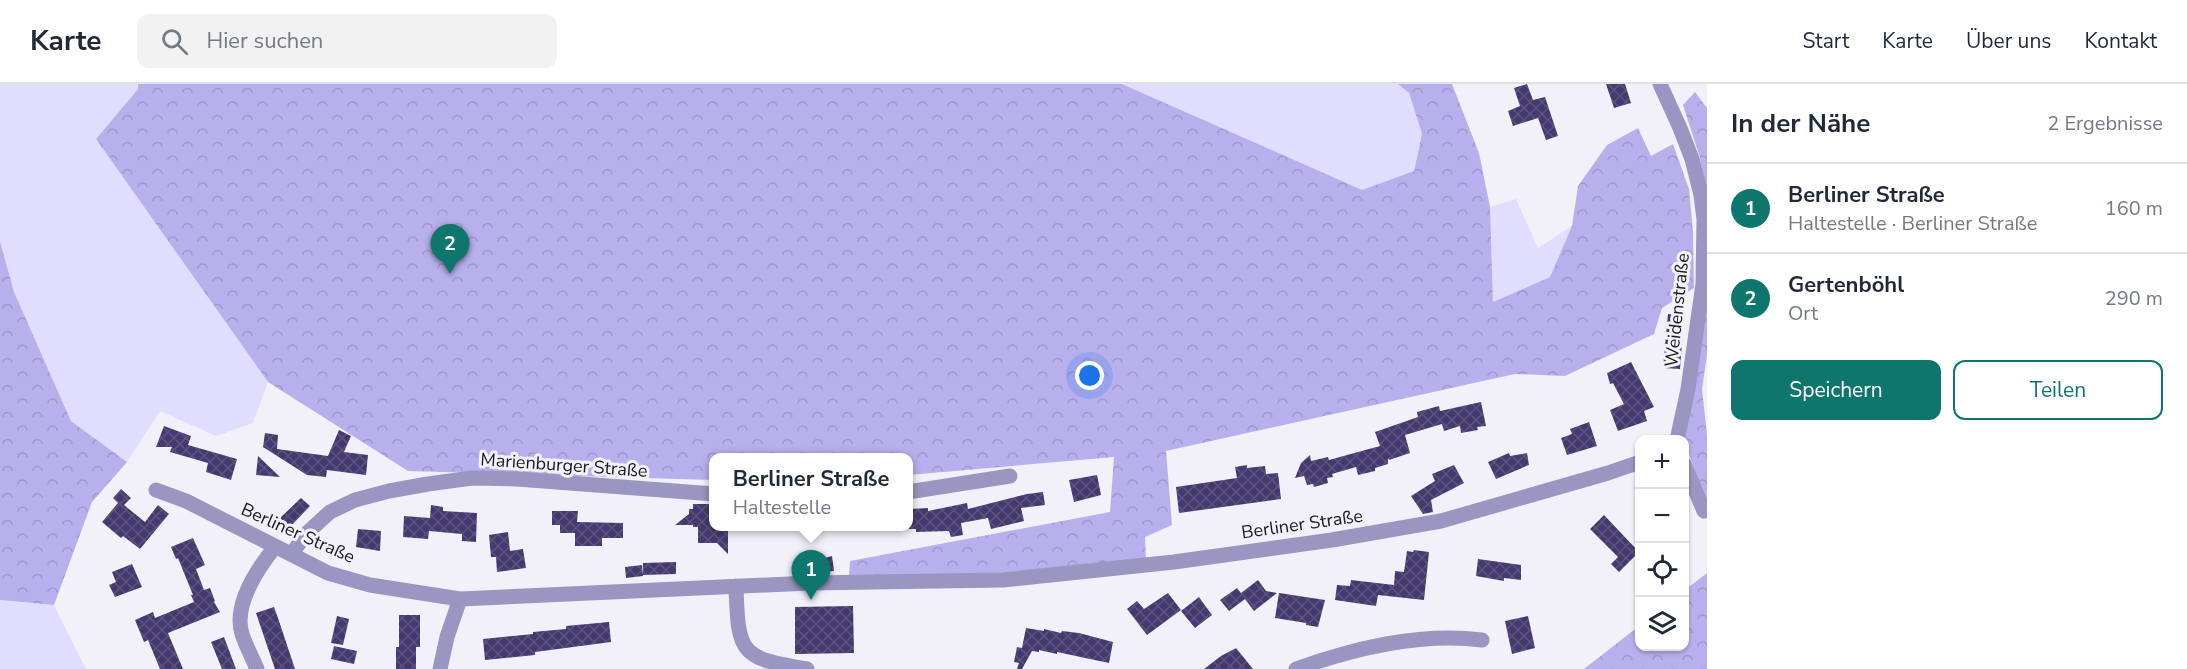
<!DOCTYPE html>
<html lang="de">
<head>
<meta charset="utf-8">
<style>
  :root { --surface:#fff; --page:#f2f2f3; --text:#1f2937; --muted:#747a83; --line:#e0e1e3; --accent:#0f766e }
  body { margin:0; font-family:"Nunito Sans",sans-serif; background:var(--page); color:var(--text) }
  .controls { position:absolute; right:18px; bottom:18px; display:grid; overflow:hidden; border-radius:12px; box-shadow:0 2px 4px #0004 }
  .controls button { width:54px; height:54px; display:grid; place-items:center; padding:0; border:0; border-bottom:2px solid var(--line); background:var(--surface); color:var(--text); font:30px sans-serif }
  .you { position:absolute; left:1090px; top:292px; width:21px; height:21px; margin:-15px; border:4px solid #fff; border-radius:50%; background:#1a73e8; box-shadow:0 0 0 9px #1a73e833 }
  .badge { display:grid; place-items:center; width:39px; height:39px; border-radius:50%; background:var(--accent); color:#fff; font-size:20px; font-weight:700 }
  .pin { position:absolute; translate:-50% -50px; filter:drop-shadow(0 2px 3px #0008) }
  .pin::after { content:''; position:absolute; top:32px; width:21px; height:18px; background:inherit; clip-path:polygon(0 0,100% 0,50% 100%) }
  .popup { position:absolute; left:709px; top:369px; width:204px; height:78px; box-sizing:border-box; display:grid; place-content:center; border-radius:12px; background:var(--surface); filter:drop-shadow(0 2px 4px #0005); font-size:20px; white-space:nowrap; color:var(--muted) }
  .popup b { font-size:22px; color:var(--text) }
  .popup::after { content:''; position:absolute; left:50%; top:100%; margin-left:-12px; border:12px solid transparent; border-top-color:var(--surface) }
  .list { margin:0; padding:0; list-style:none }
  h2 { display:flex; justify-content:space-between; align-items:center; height:78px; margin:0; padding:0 24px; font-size:26px }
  h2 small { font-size:20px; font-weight:400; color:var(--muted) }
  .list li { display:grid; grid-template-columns:39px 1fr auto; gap:18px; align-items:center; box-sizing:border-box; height:90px; padding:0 24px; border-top:2px solid var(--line) }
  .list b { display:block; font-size:22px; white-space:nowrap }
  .list p { margin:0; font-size:20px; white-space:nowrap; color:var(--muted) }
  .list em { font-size:20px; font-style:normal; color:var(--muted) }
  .actions { display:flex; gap:12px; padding:18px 24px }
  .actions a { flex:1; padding:14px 0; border:2px solid var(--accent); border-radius:12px; text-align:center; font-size:21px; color:var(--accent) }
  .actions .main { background:var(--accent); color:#fff }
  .icon { flex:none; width:33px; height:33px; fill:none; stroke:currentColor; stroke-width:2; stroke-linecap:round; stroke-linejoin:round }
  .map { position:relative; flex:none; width:1707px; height:585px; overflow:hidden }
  header { display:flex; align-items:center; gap:36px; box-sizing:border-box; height:84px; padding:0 30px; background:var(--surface); border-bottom:2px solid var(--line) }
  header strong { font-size:28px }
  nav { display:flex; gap:33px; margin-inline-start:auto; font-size:21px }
  .search { width:420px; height:54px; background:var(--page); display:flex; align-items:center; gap:15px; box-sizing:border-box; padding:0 21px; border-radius:12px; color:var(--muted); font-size:22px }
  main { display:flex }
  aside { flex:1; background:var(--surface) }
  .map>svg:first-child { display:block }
  .grass { fill:#e1ddff }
  .forest { fill:url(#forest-crowns) }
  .building { fill:url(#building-cross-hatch) }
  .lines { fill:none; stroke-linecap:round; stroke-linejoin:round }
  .minor { stroke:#9b95c2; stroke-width:15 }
  .labels { text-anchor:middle; stroke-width:6; stroke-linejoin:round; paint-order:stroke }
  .street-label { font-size:18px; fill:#1a1a1d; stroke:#f2f1fa }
</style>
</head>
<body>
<header>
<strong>Karte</strong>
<div class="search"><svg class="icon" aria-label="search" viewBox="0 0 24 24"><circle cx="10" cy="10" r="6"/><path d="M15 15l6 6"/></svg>Hier suchen</div>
<nav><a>Start</a><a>Karte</a><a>Über uns</a><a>Kontakt</a></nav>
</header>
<main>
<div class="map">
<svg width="1707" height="585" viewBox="0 0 1707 585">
  <defs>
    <pattern id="forest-crowns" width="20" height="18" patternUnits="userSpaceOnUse" patternTransform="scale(1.5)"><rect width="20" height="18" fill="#b8b0ed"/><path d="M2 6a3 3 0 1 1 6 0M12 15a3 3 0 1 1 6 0" fill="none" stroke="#9e97cb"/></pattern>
    <pattern id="building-cross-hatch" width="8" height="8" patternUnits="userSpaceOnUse" patternTransform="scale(1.5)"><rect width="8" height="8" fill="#443a6f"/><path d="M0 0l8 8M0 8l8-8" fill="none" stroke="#5c547e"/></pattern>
  </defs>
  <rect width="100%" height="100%" fill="#f2f1fa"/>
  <path class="grass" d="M 0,0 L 138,0 L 138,5 L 96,55 L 268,298 L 253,339 L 216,352 L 160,327 L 127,378 L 71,337 L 14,208 L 0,157 Z
    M 1122,0 L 1398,0 L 1409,9 L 1422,50 L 1414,87 L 1362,107 Z
    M 1516,115 L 1538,164 L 1572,142 L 1550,193 L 1493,218 L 1490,123 Z
    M 0,516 L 54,521 L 86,585 L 0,585 Z"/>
  <path class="forest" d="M 138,0 L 1122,0 L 1362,106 L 1414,87 L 1422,50 L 1409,9 L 1398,0 L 1452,0 L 1479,69 L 1490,123 L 1493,218 L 1550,193 L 1572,142 L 1578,102 L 1607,61 L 1638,44 L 1651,72 L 1673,60 L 1689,105 L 1693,148 L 1694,204 L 1662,224 L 1654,250 L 1565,292 L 1515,290 L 1166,367 L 1172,441 L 1145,453 L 1146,477 L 1002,492 L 849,492 L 850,477 L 1110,428 L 1114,373 L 909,391 L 908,374 L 714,374 L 713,396 L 408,387 L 268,298 L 96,55 L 138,5 Z
    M 1695,8 L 1707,24 L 1707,117 L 1700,74 L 1683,21 Z
    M 0,157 L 14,208 L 71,337 L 127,378 L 92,418 L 54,521 L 0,516 Z
    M 1707,211 L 1707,271 L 1702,305 L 1707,351 L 1707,422 L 1684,356 Z
    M 1707,489 L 1707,585 L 1584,585 L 1639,542 L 1640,562 L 1684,562 L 1685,506 Z"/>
  <path class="building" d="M 1527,0 L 1533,16 L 1545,13 L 1558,52 L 1546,56 L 1538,34 L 1513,42 L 1508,27 L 1520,22 L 1514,4 Z
    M 1606,0 L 1625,0 L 1631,19 L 1614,24 Z
    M 1668,230 L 1684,232 L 1680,285 L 1663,284 Z
    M 1631,278 L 1654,323 L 1644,327 L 1647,337 L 1618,347 L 1610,326 L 1624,320 L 1613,299 L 1610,300 L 1607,289 Z
    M 1481,318 L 1486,342 L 1477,343 L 1478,346 L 1461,349 L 1460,342 L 1444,347 L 1442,340 L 1405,351 L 1410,369 L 1389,376 L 1388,374 L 1388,380 L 1375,384 L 1375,387 L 1358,391 L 1356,383 L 1332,390 L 1333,393 L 1327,394 L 1328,399 L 1314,403 L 1313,400 L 1307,401 L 1304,392 L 1295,394 L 1301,379 L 1310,371 L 1311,377 L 1328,373 L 1329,376 L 1380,362 L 1375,348 L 1418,333 L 1417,328 L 1439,322 L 1440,327 Z
    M 1589,338 L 1597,362 L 1567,371 L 1561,354 L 1572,350 L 1570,345 Z
    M 164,342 L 191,352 L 188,361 L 237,375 L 231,396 L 206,388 L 208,379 L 170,368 L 172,363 L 156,363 Z
    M 339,346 L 351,352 L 344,368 L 368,371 L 366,391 L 327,386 L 326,393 L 307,391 L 263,363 L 265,349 L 278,351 L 277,365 L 328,372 Z
    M 1509,369 L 1510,372 L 1527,369 L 1529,381 L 1496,395 L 1488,378 Z
    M 258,372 L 280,393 L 256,391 Z
    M 1247,381 L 1247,384 L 1265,382 L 1266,390 L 1278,389 L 1281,415 L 1179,429 L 1176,403 L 1237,394 L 1235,383 Z
    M 1454,381 L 1464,399 L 1431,416 L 1433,428 L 1423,430 L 1411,412 L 1435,397 L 1432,390 Z
    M 1097,391 L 1101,411 L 1074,418 L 1069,396 Z
    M 121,405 L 131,414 L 124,421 L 145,438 L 158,421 L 169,430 L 140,465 L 123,452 L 121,454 L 102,438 L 118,419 L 113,414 Z
    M 1043,408 L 1045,421 L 1021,424 L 1024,437 L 991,445 L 988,434 L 961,439 L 963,451 L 951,453 L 949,447 L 916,448 L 916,445 L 909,445 L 909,425 L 928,424 L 928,427 L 967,419 L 968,425 L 1027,410 Z
    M 301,414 L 310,422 L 290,443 L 280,434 Z
    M 693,420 L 714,420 L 714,442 L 728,442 L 728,470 L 717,459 L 698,459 L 698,443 L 693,443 L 693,441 L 675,441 L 689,430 L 689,425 L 693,425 Z
    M 431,421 L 443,423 L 443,427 L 477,429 L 476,458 L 462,457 L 462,450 L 429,447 L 428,455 L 403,453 L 404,432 L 430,434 Z
    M 552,427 L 578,427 L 577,438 L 623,439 L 623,454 L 602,454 L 602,462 L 575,462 L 575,449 L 560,449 L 560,441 L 552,441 Z
    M 1604,431 L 1639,468 L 1619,488 L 1611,480 L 1618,473 L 1590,445 Z
    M 358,445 L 381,447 L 380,467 L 356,463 Z
    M 508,448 L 510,467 L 523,465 L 526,484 L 497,488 L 496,473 L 491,473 L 489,451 Z
    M 193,454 L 205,481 L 196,485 L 204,506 L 210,504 L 215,517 L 214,518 L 220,528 L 168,549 L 183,585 L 160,585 L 148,556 L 144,558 L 135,536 L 153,528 L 155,534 L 194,518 L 191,511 L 193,511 L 178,474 L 176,475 L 171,463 Z
    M 1414,466 L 1429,468 L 1424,516 L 1378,511 L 1376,522 L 1335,516 L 1337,501 L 1350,502 L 1351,496 L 1394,501 L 1395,487 L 1404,488 L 1407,467 L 1413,468 Z
    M 832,472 L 834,487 L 814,488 L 811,478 Z
    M 1478,475 L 1521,481 L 1521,496 L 1504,494 L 1504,497 L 1476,492 Z
    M 676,478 L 676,490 L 643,491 L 643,479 Z
    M 132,480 L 142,503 L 115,513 L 109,501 L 116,498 L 112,488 Z
    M 642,481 L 643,492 L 626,494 L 625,483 Z
    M 1258,496 L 1266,507 L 1277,509 L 1254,527 L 1245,515 L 1229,527 L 1220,516 L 1237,504 L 1241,509 Z
    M 1168,509 L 1181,526 L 1147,551 L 1127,525 L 1137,517 L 1144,525 Z
    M 1279,509 L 1325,516 L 1318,543 L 1306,541 L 1306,539 L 1275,534 Z
    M 1199,513 L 1212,531 L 1195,544 L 1181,527 Z
    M 853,522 L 854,569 L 795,570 L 795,523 Z
    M 274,523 L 278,534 L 295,585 L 275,585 L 256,529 Z
    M 399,531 L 420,531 L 420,563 L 416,563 L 416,585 L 396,585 L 396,563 L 399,563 Z
    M 337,532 L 349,535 L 343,561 L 331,559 Z
    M 1528,532 L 1535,564 L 1512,570 L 1505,537 Z
    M 609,538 L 611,558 L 535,568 L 535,571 L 485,576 L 483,555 L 533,550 L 533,548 L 566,545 L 566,542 Z
    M 1026,544 L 1044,547 L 1044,545 L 1061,549 L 1062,547 L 1079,549 L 1113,558 L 1109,579 L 1057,568 L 1057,570 L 1039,566 L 1039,568 L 1032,567 L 1022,585 L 1017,585 L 1019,579 L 1014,578 L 1017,563 L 1022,564 Z
    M 224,553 L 236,585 L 222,585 L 211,558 Z
    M 334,562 L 357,567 L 354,580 L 331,575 Z
    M 1236,564 L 1253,585 L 1204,585 L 1221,572 Z"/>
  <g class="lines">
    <path class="minor" d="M 1660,0 L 1680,44 L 1692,75 L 1701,111 L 1704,135 L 1703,200 L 1688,305 L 1677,356
      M 1684,380 L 1704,427
      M 156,406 L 186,417 L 328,489 L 370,501 L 460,515 L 810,499 L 1003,496 L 1174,478 L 1332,456 L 1441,437 L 1608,389 L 1640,378
      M 908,408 L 1010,392
      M 292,469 L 308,448 L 330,428 L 355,416 L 389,407 L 428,400 L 472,394 L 517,395 L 714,410
      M 736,502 C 738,570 740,574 807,585
      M 257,585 C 252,573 246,562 242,550 C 233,521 258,484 275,463
      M 440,585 L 447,553 L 460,515
      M 1296,585 C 1355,564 1420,548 1482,556"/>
  </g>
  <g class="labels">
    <g class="street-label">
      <text transform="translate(1677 226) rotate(-84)" y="6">Weidenstraße</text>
      <text transform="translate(564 381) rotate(4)" y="6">Marienburger Straße</text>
      <text transform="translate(1302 440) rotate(-8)" y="6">Berliner Straße</text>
      <text transform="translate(298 449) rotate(24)" y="6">Berliner Straße</text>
    </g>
  </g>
</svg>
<div class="controls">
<button>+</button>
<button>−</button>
<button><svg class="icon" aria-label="locate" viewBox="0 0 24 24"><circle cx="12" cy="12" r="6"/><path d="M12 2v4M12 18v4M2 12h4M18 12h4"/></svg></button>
<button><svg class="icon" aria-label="layers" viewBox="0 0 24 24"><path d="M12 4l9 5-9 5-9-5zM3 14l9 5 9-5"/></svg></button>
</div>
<div class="you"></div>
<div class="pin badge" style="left:811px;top:516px">1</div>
<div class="popup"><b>Berliner Straße</b>Haltestelle</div>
<div class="pin badge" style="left:450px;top:190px">2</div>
</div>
<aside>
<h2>In der Nähe<small>2 Ergebnisse</small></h2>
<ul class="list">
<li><span class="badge">1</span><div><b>Berliner Straße</b><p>Haltestelle · Berliner Straße</p></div><em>160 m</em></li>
<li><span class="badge">2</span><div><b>Gertenböhl</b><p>Ort</p></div><em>290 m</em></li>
</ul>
<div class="actions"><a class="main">Speichern</a><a>Teilen</a></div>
</aside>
</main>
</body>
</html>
